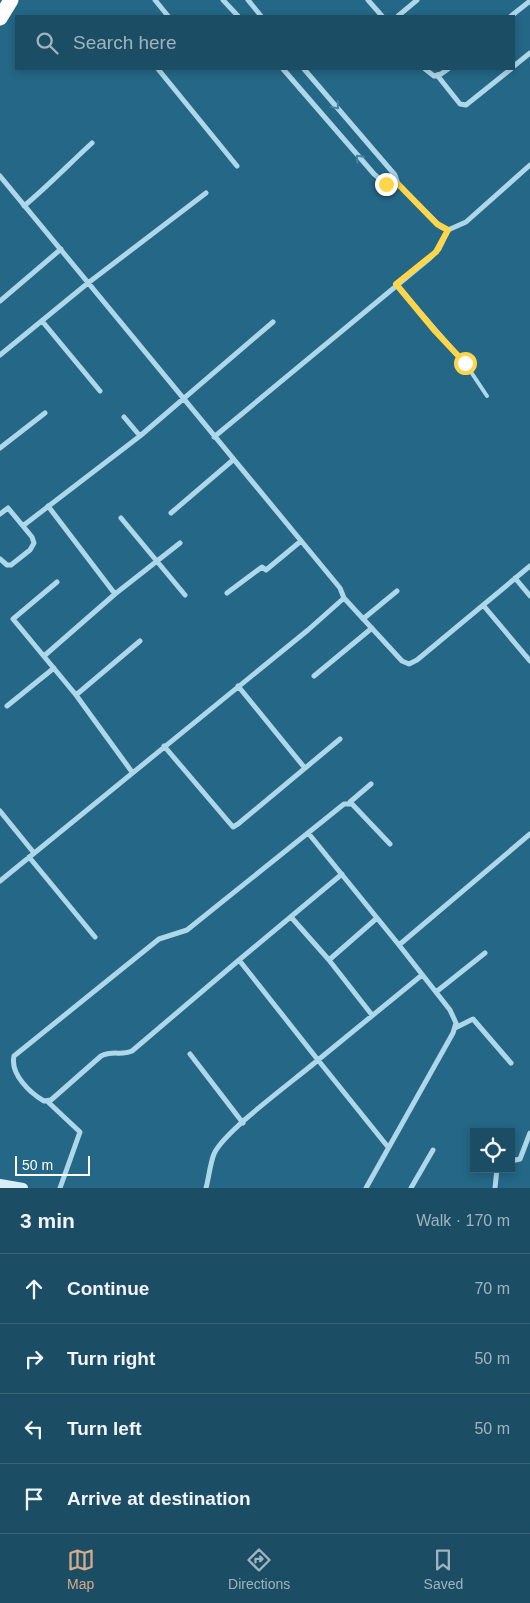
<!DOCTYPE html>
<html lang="en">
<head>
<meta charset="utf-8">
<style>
  :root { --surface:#1b4d64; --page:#24546a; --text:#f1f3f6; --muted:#a0b4bf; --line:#396478; --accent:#d6ab8b }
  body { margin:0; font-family:Helvetica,sans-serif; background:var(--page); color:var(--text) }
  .controls { position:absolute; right:15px; bottom:15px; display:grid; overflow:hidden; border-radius:0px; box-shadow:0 2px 8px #0003 }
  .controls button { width:45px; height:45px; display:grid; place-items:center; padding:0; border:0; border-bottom:1px solid var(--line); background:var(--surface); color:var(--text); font:25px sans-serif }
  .scale { position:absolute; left:15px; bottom:12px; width:75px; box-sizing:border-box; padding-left:5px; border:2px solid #fff; border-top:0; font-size:14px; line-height:18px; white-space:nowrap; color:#fff; -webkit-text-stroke:4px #246786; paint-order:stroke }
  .stop { position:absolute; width:15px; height:15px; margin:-11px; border:4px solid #ffd54a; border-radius:50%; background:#fff }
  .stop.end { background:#ffd54a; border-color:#fff; box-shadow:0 1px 5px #0008 }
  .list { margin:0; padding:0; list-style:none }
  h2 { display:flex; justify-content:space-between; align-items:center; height:65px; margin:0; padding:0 20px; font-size:21px }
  h2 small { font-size:16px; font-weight:400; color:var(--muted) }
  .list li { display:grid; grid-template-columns:32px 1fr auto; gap:15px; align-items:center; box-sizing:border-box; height:70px; padding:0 20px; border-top:1px solid var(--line) }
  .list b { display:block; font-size:19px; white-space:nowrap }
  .list em { font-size:16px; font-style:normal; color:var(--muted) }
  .icon { flex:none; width:28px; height:28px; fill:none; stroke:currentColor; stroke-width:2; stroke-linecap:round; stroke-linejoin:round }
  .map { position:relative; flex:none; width:530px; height:1188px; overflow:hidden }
  .search { position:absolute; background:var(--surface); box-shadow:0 2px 8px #0003; left:15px; right:15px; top:15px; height:55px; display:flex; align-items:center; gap:12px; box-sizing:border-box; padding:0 18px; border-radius:0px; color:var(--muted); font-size:19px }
  .sheet { height:345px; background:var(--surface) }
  nav { display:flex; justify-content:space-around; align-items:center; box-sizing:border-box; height:70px; border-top:1px solid var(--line); background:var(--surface); font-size:14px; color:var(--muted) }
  nav a { display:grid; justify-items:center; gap:2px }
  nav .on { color:var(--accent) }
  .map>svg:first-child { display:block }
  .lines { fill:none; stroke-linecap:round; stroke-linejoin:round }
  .lane { stroke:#aed7e9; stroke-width:4 }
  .street { stroke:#aed7e9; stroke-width:5 }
  .secondary { stroke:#d9eef7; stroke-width:10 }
  .highway { stroke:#fff; stroke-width:15 }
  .oneway { stroke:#46839f }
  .route { stroke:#ffd54a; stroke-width:6 }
</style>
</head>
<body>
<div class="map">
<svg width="530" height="1188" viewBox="0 0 530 1188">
  <rect width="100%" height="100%" fill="#246786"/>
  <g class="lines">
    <path class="lane" d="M 396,284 L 465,363 L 487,396"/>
    <path class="street" d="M 155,0 L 168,16
      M 223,0 L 238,16
      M 248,0 L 261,16
      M 368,0 L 382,16
      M 398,16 L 417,0
      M 511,16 L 530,1
      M 514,66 L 530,53
      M 158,69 L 237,166
      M 283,69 L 374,174 L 386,184 L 398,184
      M 304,69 L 395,175 L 398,184 L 441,227 L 448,230 L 466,222 L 530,165
      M 425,69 L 434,76 L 441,74 L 448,69
      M 437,75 L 460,104 L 466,105 L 511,69
      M 0,176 L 340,588 L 344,598 L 308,630 L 0,881
      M 24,206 C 48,186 69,164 92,143
      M 0,301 L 61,249
      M 42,321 L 100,391
      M 0,355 L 88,283 L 206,193
      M 124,417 L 140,436
      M 214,437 L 430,258 L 439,249 L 448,230
      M 0,448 L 45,413
      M 48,506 L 115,594
      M 171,513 L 233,460
      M 0,514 L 8,508 L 32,537 L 34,543 L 30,550 L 11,565 L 7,565 L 0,559
      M 121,518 L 185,595
      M 24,525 L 140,436 L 273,322
      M 515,578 L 530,596
      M 57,582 L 13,619 L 76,695 L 132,772
      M 227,593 L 262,567 L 266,570 L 301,541
      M 344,598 L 402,661 L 409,664 L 417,660 L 530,566
      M 483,605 L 530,661
      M 363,619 L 397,591
      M 44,656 L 115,594 L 180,543
      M 314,676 L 372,628
      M 238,686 L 304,767
      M 76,695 L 140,641
      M 7,706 L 54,668
      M 164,746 L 233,827 L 238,824 L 340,739
      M 350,802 L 371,784
      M 0,811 L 34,853
      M 309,834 L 399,945
      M 390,844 L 352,804 L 344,804 L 187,930 L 159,939 L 19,1052 L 14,1056 C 10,1074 30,1093 44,1101 L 51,1100 L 101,1056 C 113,1050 121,1056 132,1051 L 239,960 L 318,1060 L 422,975
      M 29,857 L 95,937
      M 291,917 L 329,960
      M 239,960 L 342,874
      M 436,992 L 485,953
      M 372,1015 L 329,960 L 377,918
      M 455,1028 L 473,1019 L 511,1063
      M 190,1054 L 243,1123
      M 47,1101 L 80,1132 L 60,1188
      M 511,1161 L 520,1159 L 530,1133
      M 206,1188 C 209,1177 210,1164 214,1154 C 224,1131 296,1079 318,1060 L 388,1147
      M 366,1188 L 453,1033 L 456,1023 L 450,1010 L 399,945 L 530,834
      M 411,1188 L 433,1150
      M 495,1188 L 497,1169"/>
    <path class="secondary" d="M 0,1184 L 23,1188"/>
    <path class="highway" d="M 0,18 L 11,0"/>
  </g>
  <defs><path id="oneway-chevron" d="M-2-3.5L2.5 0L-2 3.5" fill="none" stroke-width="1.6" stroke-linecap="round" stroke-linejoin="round" transform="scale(1.25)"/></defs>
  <g class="oneway">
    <use href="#oneway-chevron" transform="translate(336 106) rotate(50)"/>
    <use href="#oneway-chevron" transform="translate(359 158) rotate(-133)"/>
  </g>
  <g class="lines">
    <path class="route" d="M 386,184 L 398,184 L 437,224 L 448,230 L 436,252 L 396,284 L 435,331 L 465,363"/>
  </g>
</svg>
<div class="controls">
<button><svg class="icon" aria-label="locate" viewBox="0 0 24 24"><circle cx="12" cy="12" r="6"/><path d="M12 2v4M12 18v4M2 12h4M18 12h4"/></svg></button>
</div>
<div class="scale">50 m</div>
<div class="stop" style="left:465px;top:363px"></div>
<div class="stop end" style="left:386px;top:184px"></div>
<div class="search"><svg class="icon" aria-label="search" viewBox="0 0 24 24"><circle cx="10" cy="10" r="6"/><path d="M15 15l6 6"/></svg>Search here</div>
</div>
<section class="sheet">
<h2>3 min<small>Walk · 170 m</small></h2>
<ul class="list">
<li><svg class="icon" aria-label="ahead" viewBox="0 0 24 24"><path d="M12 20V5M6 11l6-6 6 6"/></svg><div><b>Continue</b></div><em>70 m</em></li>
<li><svg class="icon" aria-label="right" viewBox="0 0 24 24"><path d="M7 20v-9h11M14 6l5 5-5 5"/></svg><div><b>Turn right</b></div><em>50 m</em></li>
<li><svg class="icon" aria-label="left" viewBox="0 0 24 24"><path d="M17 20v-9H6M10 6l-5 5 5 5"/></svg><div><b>Turn left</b></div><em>50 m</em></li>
<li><svg class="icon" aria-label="arrive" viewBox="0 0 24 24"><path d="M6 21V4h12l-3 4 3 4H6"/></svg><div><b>Arrive at destination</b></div></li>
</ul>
</section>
<nav>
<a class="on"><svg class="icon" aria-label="map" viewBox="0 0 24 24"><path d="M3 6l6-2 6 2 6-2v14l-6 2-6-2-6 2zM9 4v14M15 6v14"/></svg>Map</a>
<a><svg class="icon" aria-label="directions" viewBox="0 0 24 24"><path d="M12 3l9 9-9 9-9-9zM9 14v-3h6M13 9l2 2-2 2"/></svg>Directions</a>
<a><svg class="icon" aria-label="saved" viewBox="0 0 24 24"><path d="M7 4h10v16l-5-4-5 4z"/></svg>Saved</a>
</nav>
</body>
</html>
